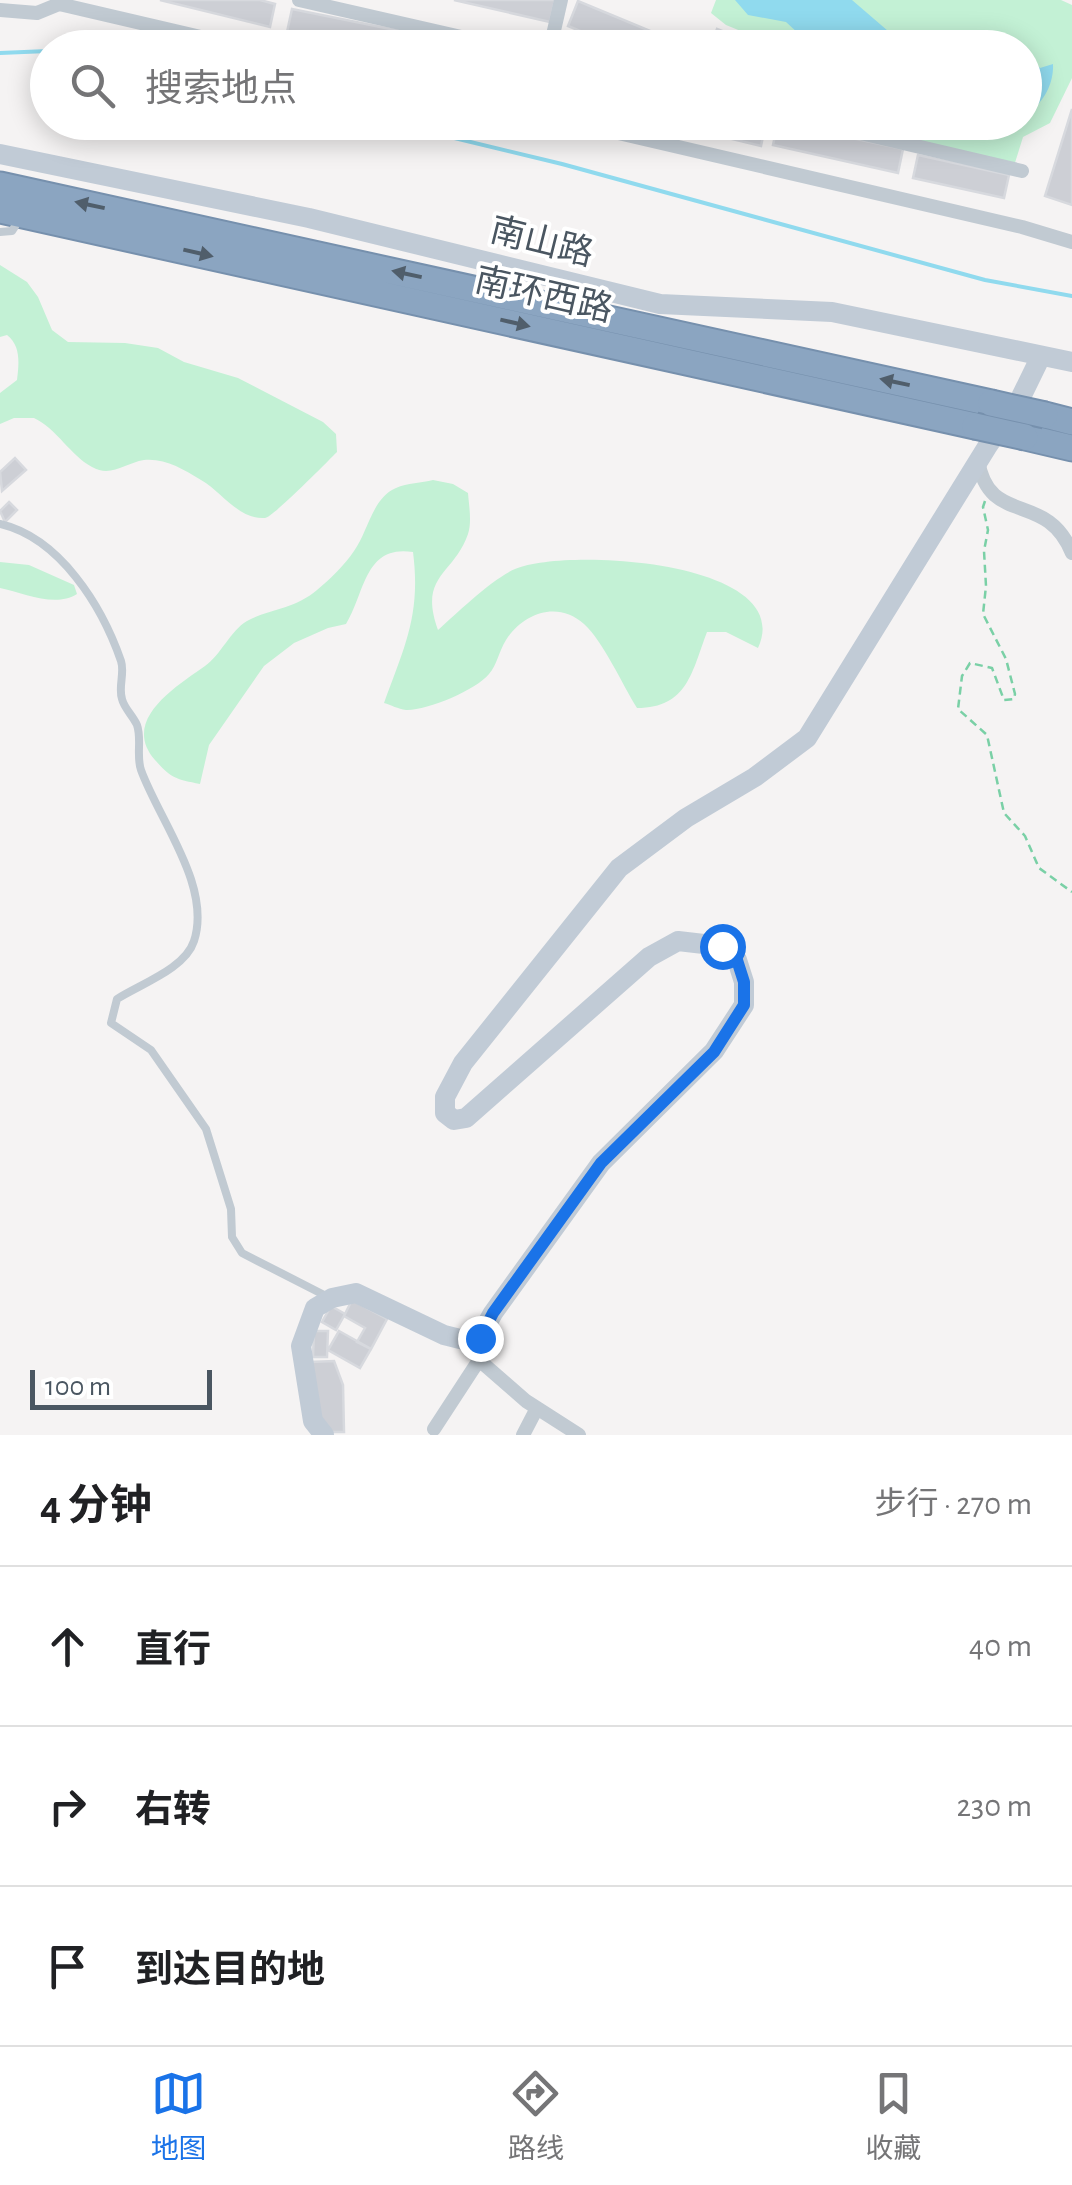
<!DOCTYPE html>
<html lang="zh">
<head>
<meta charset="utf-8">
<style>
  :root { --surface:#fff; --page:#f2f2f2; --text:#202124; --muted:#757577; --line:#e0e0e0; --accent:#1a73e8 }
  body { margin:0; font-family:"Alegreya Sans","Noto Sans SC",sans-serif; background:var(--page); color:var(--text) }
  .scale { position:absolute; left:30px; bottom:25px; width:182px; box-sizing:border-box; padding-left:10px; border:5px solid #4a5661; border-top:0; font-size:28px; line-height:35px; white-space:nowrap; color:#4a5661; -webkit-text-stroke:8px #fff; paint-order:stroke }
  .stop { position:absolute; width:30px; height:30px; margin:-22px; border:8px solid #1a73e8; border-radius:50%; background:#fff }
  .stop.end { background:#1a73e8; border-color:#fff; box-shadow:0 2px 10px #0008 }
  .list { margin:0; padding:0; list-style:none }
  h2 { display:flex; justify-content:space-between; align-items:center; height:130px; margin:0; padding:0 40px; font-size:42px }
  h2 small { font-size:32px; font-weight:400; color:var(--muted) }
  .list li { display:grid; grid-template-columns:65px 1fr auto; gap:30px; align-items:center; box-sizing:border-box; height:160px; padding:0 40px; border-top:2px solid var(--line) }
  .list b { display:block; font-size:38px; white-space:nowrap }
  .list em { font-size:32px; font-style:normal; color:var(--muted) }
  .icon { flex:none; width:55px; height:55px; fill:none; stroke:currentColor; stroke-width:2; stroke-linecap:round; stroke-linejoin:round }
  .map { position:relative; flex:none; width:1072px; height:1435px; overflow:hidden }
  .search { position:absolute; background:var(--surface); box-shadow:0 5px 25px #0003; left:30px; right:30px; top:30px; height:110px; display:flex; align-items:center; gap:25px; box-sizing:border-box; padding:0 35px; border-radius:55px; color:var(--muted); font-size:38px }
  .sheet { height:610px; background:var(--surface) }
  nav { display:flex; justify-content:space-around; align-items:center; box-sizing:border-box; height:140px; border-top:2px solid var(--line); background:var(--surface); font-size:28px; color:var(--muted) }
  nav a { display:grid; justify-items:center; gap:5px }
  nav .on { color:var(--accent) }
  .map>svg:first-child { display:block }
  .green { fill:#c3f1d5 }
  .water { fill:#90daee }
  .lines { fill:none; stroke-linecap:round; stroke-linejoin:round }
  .stream { stroke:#90daee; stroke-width:4 }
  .building { fill:#cdcfd5; stroke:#d7d9de; stroke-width:2.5 }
  .highway-casing { stroke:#7690ad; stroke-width:29 }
  .path { stroke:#7ad0a6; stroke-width:2.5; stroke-dasharray:8 5; stroke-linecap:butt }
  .lane { stroke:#c1cad2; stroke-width:8 }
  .street { stroke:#c1cad2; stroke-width:14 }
  .secondary { stroke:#c1cbd6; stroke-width:20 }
  .highway { stroke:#8ba5c1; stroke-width:25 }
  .highway-bridge-casing { stroke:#7690ad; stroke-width:29; stroke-linecap:butt }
  .highway-bridge { stroke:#8ba5c1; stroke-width:25 }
  .oneway { fill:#505e6b }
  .route { stroke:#1a73e8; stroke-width:12 }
  .labels { text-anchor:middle; stroke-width:8; stroke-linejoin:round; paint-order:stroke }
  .street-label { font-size:35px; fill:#4a5661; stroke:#fff }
</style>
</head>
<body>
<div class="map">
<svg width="1072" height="1435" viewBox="0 0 1072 1435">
  <rect width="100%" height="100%" fill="#f5f3f3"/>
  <path class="green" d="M 716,0 L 1061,0 L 1072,5 L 1072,78 L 1050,123 L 1023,137 L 1014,166 L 837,123 L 1024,122 L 1024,48 L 780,47 L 726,25 L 711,13 Z
    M 0,265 L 27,282 L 38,297 L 52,330 L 68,342 L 125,343 L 158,348 L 184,362 L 238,378 L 323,422 L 336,434 L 337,452 C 326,463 272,518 265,518 C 239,520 222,492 201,480 C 183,469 165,458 144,460 C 125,463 111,478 92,467 C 70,455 57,429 34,418 L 14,418 L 0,424 L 0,393 L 17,380 C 19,363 21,346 7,335 L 0,337 Z
    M 433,480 L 453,484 L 468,493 C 469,506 472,522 468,534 C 454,575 418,575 438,630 C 457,613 492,579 515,569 C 567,547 798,561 758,648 L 726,632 L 707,632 C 692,671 688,708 637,708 C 622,684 603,641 584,624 C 558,600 523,613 506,640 C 499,651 497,665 489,674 C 476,690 426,711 406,710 C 398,709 391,705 384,703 C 405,646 421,614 413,552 C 364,544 365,594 346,624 L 328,628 L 294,643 L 264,666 L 209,745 L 200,784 C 176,779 172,779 155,760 C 120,720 177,686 205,666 C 221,655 230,631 247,621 C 269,609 295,609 317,590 C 329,580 345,565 354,551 C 368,532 372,498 396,488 C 407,483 422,483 433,480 Z
    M 0,562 L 29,565 L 74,585 L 77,594 C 55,608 24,593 0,588 Z"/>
  <path class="water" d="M 735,0 L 852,0 L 895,37 L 897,35 L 926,47 L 813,47 L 786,22 L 748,15 Z
    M 1025,55 L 1040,68 L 1053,64 C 1054,85 1042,105 1025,115 Z"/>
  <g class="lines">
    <path class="stream" d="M 0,53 L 48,51
      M 388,122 L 562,164 L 985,280 L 1072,296"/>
  </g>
  <path class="building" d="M 160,0 L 260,0 L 275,4 L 270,27 Z
    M 454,0 L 555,0 L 550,22 Z
    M 578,1 L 691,48 L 621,48 L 568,26 Z
    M 292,9 L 410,33 L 407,48 L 361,48 L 287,32 Z
    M 717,29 L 765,48 L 710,48 Z
    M 424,37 L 475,48 L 422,48 Z
    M 1072,109 L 1072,205 L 1045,196 Z
    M 662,122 L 762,122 L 766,123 L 761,146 Z
    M 778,122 L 903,149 L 898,173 L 773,145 Z
    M 918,155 L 1009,175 L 1004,198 L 913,178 Z
    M 15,458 L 26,470 L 2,491 L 0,472 Z
    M 9,502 L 17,510 L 5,522 L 0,511 Z
    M 352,1300 L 387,1319 L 371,1349 L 357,1342 L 365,1328 L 344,1316 Z
    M 331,1306 L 345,1314 L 336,1330 L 322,1322 Z
    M 314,1331 L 328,1331 L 327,1357 L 313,1357 Z
    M 339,1331 L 371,1349 L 360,1368 L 328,1350 Z
    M 334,1361 L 343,1385 L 344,1432 L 327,1432 L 314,1410 L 311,1362 Z"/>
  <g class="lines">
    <defs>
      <path id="highway" d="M 0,185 L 991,403
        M 0,210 L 975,426
        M 1045,415 L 1072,422
        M 1025,437 L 1072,448"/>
    </defs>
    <use href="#highway" class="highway-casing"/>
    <path class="path" d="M 985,501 L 983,507 L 988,530 L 984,551 L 986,586 L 983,614 L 1006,659 L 1015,694 L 1014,699 L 1004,700 L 992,668 L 970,663 L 962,676 L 958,709 L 987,735 L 1004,813 L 1025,836 L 1039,868 L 1072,892"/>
    <path class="lane" d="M 0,232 L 12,231 L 19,220
      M 0,524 C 60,538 102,606 121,661 C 125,673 118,687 122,699 C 124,708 133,716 137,725 C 142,739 136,756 141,770 C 159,820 212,886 194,941 C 185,969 140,984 117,999 L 111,1023 L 151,1050 L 206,1129 L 231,1209 L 232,1237 L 242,1253 L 330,1298"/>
    <path class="street" d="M 299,0 L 509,48
      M 0,10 L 37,13 L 59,4 L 248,48
      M 550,48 L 561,0
      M 571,122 L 1022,227 L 1072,242
      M 814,122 L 1022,171
      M 978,460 C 989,528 1046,489 1072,553
      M 479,1338 L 479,1360 L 526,1401 L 579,1435
      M 434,1429 L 479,1360
      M 523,1435 L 537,1408"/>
    <path class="secondary" d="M 0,154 L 309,218 L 660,304 L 832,312 L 1072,362
      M 324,1435 L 313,1421 L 301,1346 L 315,1308 L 332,1298 L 356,1293 L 444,1335 L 464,1340 L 479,1338 L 493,1313 L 601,1163 L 714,1051 L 744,1005 L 744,982 L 737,960 L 721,946 L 678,941 L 649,957 L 466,1118 L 454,1120 L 445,1113 L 445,1097 L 463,1063 L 619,868 L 686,818 L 755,777 L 807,738 L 987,447 L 1021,397 L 1041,356"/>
    <use href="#highway" class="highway"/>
    <defs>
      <path id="highway-bridge" d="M 991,403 L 1045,415
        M 975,426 L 1025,437"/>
    </defs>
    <use href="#highway-bridge" class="highway-bridge-casing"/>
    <use href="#highway-bridge" class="highway-bridge"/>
  </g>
  <defs><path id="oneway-solid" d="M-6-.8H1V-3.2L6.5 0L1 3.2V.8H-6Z" transform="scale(2.5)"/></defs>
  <g class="oneway">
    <use href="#oneway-solid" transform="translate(90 205) rotate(-168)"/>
    <use href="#oneway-solid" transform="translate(198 253) rotate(13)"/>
    <use href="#oneway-solid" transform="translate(407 274) rotate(-168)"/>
    <use href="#oneway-solid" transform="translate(515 323) rotate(13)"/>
    <use href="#oneway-solid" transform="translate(895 382) rotate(-168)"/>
  </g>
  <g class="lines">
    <path class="route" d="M 480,1338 L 493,1313 L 601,1163 L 714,1052 L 744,1005 L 744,982 L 737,960 L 722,946"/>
  </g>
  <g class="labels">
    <g class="street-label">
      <text transform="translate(542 241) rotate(14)" y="12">南山路</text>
      <text transform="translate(544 294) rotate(13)" y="12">南环西路</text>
    </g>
  </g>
</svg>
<div class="scale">100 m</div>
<div class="stop" style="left:722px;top:946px"></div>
<div class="stop end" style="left:480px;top:1338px"></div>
<div class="search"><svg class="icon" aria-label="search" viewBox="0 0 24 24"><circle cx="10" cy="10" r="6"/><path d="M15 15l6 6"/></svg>搜索地点</div>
</div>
<section class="sheet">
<h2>4 分钟<small>步行 · 270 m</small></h2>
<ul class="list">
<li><svg class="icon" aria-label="ahead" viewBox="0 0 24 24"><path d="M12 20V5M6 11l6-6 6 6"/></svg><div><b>直行</b></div><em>40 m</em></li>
<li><svg class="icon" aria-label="right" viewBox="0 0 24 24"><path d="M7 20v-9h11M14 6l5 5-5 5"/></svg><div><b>右转</b></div><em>230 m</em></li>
<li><svg class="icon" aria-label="arrive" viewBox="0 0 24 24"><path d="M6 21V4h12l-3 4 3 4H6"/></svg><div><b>到达目的地</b></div></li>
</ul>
</section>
<nav>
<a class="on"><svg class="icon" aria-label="map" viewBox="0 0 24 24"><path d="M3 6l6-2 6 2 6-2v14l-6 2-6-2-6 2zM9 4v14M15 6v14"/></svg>地图</a>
<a><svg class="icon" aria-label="directions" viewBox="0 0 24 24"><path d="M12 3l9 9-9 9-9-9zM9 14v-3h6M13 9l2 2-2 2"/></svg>路线</a>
<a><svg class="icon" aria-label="saved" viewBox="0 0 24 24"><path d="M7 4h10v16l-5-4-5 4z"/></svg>收藏</a>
</nav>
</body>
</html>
